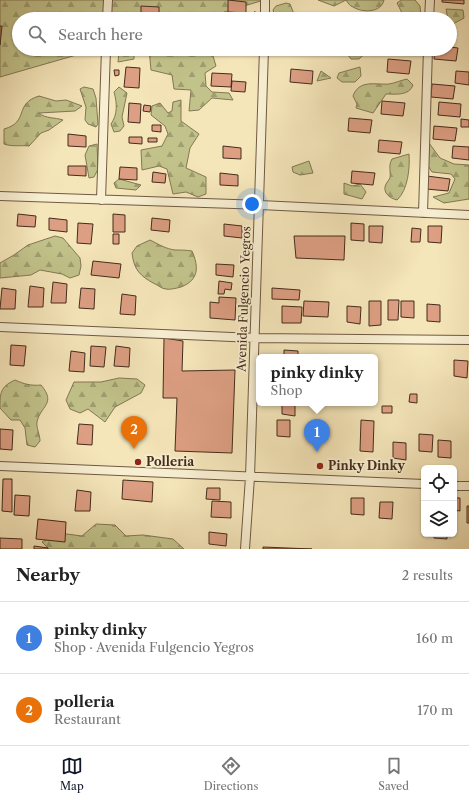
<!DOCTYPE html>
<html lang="en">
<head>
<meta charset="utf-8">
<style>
  :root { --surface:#fff; --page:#f2f2f2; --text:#222; --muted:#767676; --line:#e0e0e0; --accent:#111827 }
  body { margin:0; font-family:"Libre Caslon Text",serif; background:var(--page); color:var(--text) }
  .controls { position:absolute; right:12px; bottom:12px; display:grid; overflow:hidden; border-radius:6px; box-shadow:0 1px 3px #0004 }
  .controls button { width:36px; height:36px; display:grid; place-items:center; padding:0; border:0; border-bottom:1px solid var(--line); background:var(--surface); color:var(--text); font:20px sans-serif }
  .you { position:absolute; left:252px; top:204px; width:14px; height:14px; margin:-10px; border:3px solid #fff; border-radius:50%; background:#1a73e8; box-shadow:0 0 0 6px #1a73e833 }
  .badge { display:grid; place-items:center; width:26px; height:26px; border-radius:50%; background:var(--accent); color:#fff; font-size:13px; font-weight:700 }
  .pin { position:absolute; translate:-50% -33px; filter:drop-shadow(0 1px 2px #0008) }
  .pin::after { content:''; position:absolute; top:21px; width:14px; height:12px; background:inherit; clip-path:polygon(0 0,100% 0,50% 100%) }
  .popup { position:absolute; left:256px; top:354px; width:122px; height:52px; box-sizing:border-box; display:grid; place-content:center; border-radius:6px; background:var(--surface); filter:drop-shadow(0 1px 3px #0005); font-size:13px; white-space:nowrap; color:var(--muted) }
  .popup b { font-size:15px; color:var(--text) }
  .popup::after { content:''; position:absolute; left:50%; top:100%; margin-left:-8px; border:8px solid transparent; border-top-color:var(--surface) }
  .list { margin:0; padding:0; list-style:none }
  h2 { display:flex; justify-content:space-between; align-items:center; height:52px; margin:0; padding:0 16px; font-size:17px }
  h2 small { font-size:13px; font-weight:400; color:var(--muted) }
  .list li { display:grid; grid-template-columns:26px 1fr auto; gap:12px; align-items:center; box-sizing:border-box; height:72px; padding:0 16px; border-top:1px solid var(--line) }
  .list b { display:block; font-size:15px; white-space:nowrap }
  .list p { margin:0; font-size:13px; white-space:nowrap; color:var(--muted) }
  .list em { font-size:13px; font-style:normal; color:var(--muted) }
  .icon { flex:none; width:22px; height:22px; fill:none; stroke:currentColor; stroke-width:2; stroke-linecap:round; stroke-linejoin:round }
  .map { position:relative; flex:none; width:469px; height:549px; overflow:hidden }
  .search { position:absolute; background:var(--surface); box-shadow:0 1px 3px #0004; left:12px; right:12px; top:12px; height:44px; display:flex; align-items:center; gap:10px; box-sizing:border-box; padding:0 14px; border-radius:22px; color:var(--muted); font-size:15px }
  .sheet { height:196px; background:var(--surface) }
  nav { display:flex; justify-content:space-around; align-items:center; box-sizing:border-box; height:56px; border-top:1px solid var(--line); background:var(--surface); font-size:11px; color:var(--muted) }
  nav a { display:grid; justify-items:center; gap:2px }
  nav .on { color:var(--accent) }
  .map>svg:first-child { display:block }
  .forest { fill:url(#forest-firs); stroke:#837853 }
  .building { fill:#dd9f83; stroke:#442c1b }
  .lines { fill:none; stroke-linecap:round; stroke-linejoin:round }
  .street-casing { stroke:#705a43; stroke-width:10 }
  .street { stroke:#f8efd2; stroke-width:8 }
  .poi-dot { fill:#8f2418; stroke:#f8efd2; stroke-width:1.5 }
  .labels { text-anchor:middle; stroke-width:3.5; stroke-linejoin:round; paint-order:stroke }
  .street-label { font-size:12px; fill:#442c1b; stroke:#f8efd2 }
  .poi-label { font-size:12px; font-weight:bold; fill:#442c1b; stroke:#f8efd2; text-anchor:start }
</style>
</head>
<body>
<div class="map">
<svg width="469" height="549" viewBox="0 0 469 549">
  <defs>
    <pattern id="forest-firs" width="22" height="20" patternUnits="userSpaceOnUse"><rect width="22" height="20" fill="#c2c38b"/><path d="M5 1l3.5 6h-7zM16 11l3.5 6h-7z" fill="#9f9f71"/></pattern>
  </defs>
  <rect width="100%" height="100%" fill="#f5e6ba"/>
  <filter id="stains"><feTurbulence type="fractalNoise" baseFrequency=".005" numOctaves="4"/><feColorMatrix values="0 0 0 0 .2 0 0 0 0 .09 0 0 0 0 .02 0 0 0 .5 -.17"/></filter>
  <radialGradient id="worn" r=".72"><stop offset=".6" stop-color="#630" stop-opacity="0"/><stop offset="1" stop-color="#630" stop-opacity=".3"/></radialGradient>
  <path class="forest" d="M 0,0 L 264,0 L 224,12 L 224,14 L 249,17 L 255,11 L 255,19 L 19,19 L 19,49 L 97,49 L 0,77 Z
    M 318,0 L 384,0 C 381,13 363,13 353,7 C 350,6 348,3 346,0 L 334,6 Z
    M 401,0 L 415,0 L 420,6 L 421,17 L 419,19 C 402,19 404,16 397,3 Z
    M 286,3 L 290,4 L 296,19 L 276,19 L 273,10 L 276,6 Z
    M 446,9 L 463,10 L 464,18 L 453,24 L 450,23 L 450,19 L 448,19 Z
    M 120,49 L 132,49 L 134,52 L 134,59 L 118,62 L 119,51 Z
    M 149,49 L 217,49 L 218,50 L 213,56 L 216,66 L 205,73 L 206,86 L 212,92 L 229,93 L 233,100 L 212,98 L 199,110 L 189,111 L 191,90 L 174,89 L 172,75 L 151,70 Z
    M 348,49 L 370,49 L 359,59 L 351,59 L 348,55 Z
    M 360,67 L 361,76 L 355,82 L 342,82 L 337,78 L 339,73 Z
    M 321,71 L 331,78 L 317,81 Z
    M 407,79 L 413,85 C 409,96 396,94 386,94 L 373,113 L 356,108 L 357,104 L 353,96 C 359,79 376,85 389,84 C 395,83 402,80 407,79 Z
    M 84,87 L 93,89 L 96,98 L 98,124 L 96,127 L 88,124 L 85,120 L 86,107 L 80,89 Z
    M 119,87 L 127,93 L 122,117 L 124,126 L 120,131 L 114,132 L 111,124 C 118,114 117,103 114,92 Z
    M 39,96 L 56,101 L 66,100 L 82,106 L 75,111 L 39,113 C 46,119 54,117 63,120 L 49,130 L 41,133 L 29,146 C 20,145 13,147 4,144 L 4,129 C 30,122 13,104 39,96 Z
    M 181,100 L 181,121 L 199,134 L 190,148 L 186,168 L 206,177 L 206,194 L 198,197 L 186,192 L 173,194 L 167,169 L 159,166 L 142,170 L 141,150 L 162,146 L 168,134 L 165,126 L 151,115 L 152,106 L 160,103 L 168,113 L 172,111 L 173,102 Z
    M 429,143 L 440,158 L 454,164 L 469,165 L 469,199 L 444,203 L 433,197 L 449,193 L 455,179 L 451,174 L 432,172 L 425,161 Z
    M 97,144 L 98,169 L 94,177 L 89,178 L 85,155 L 89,146 Z
    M 409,154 C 410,168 408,190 397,200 C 389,198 382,192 386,184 C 387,182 389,180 390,178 C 391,171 388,166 392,159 Z
    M 309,161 L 313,173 L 300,175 L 293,172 L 292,167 Z
    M 119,179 L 141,185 L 136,190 L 116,188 L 114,183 Z
    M 344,183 L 352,186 L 360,184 L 366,192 L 362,199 L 344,194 Z
    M 55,236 L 63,238 L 80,258 L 81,266 L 79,275 L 70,278 L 62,274 L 40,270 L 31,275 L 0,278 L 0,263 L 14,255 L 28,245 Z
    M 150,240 C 158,244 166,249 175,250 C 181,250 186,250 192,251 C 199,267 199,280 181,287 C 177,288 170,290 166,289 C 162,289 158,285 155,284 C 140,276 134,270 132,253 L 137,246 Z
    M 119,378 L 137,379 L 145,385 L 141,393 L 115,407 L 105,422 L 88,409 L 80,413 L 70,409 L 66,400 L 74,382 L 101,382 Z
    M 15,380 C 24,384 31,386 41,385 C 57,404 40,406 37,422 C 36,427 40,435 40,441 L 35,447 L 27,445 L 25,428 L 20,420 L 11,420 L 0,408 C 0,393 0,387 15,380 Z
    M 96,524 L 115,525 L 126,536 L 143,535 L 173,539 L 184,549 L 49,549 L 42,542 L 59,533 L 82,536 Z"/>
  <path class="building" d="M 228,0 L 246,2 L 246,13 L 228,12 Z
    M 442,0 L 464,0 L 464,4 L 442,2 Z
    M 141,6 L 159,7 L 159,19 L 141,18 Z
    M 0,26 L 2,26 L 0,45 Z
    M 450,47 L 458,48 L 456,61 L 434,59 L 435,49 L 450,49 Z
    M 66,49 L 84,49 L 84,53 L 66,52 Z
    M 388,59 L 411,61 L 409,74 L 387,72 Z
    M 126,67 L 140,68 L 139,88 L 124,87 Z
    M 291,69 L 313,71 L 312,84 L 290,82 Z
    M 114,70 L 119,70 L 119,75 L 115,76 Z
    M 456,71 L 469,72 L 469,85 L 455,83 Z
    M 212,73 L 232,74 L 231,87 L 211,86 Z
    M 232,81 L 246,82 L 245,92 L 231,91 Z
    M 432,84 L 455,86 L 453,99 L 431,97 Z
    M 382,101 L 405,103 L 403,116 L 381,114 Z
    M 439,102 L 461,104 L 460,117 L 438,115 Z
    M 129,103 L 141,104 L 140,123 L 128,122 Z
    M 144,105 L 151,106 L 150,112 L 143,111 Z
    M 349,118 L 372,120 L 370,133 L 348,131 Z
    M 461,119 L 469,120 L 469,127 L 461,127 Z
    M 152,125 L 161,125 L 161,132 L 152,131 Z
    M 434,126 L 457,128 L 455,141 L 433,139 Z
    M 68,134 L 86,136 L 86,147 L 68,146 Z
    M 129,137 L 142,137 L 142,144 L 129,143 Z
    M 148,138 L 157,138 L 157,142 L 148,142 Z
    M 379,140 L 402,142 L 400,154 L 378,152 Z
    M 223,146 L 241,148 L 241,159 L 223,158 Z
    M 453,146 L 469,147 L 469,160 L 452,158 Z
    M 68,166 L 86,166 L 86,176 L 68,175 Z
    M 120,167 L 137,168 L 137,180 L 119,179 Z
    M 352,171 L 375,173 L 373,185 L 351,183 Z
    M 153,172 L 166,174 L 165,183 L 152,182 Z
    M 220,173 L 238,175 L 238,186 L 220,185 Z
    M 427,176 L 450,179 L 448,191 L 426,189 Z
    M 18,214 L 36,216 L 35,227 L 17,226 Z
    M 113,214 L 125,215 L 125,232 L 113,232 Z
    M 49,218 L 67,220 L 67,232 L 49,230 Z
    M 152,218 L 170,220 L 169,232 L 151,230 Z
    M 78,223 L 93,224 L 91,244 L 77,243 Z
    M 351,223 L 364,224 L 364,241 L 351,240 Z
    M 224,224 L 242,226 L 242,238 L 224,236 Z
    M 369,226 L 383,226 L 382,243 L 369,242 Z
    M 428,226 L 442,226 L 441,243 L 428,242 Z
    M 412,228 L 421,229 L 420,242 L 411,242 Z
    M 113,234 L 119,234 L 119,244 L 113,244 Z
    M 294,236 L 345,236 L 344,260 L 296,258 Z
    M 93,261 L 121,264 L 119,278 L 91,275 Z
    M 216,264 L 234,265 L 233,277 L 216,275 Z
    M 219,281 L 232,283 L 231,290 L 225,289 L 224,294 L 218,294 Z
    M 53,282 L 67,284 L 66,303 L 51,303 Z
    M 30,286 L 44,288 L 43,307 L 28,307 Z
    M 2,288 L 16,290 L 15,309 L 0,309 Z
    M 81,288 L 95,289 L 94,309 L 79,308 Z
    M 272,288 L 300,290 L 299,300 L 272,299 Z
    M 122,294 L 136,296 L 135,315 L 120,314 Z
    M 219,297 L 236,298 L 235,320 L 210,318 L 210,302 L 219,303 Z
    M 388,300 L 399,300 L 398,320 L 388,320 Z
    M 304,301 L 329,302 L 328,317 L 303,316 Z
    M 369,301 L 381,301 L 381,325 L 369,326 Z
    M 401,301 L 414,301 L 414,318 L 401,317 Z
    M 427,304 L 440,305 L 440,322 L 427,321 Z
    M 282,306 L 302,307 L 301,323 L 282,323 Z
    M 347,306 L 361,307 L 360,324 L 347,322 Z
    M 164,338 L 183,341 L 182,371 L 235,370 L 232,453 L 175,451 L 177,398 L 163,398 Z
    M 11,345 L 26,346 L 24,366 L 10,365 Z
    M 91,346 L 106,347 L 104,367 L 90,366 Z
    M 116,346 L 130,348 L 129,367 L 114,366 Z
    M 284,350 L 298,351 L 298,357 L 284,357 Z
    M 71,351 L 85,353 L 84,372 L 69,371 Z
    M 454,360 L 468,361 L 467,378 L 454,376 Z
    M 410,394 L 417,394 L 417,403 L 409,402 Z
    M 282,403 L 295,403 L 295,416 L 282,414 Z
    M 382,406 L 392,406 L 392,413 L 382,413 Z
    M 277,420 L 290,420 L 290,437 L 277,436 Z
    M 361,420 L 374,421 L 373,452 L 360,451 Z
    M 79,424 L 93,425 L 92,445 L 77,444 Z
    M 0,429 L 13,430 L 12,450 L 0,449 Z
    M 419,434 L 433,435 L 432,452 L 419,451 Z
    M 438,440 L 451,441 L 451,458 L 438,457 Z
    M 393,442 L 406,443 L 406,460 L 393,458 Z
    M 3,479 L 12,479 L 12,512 L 2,511 Z
    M 123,480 L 153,482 L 152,502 L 122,499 Z
    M 207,488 L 220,488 L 220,500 L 206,499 Z
    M 77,490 L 91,492 L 90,511 L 75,511 Z
    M 15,495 L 30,496 L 29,516 L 14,515 Z
    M 351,498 L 364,498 L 364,515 L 351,514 Z
    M 454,498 L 460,498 L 460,511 L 454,510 Z
    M 212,501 L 231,502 L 231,518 L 211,517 Z
    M 380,502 L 393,502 L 392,519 L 379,518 Z
    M 467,506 L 469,506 L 469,523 L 467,523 Z
    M 38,519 L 66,522 L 65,542 L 36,539 Z
    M 209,532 L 227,534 L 226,546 L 209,544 Z
    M 434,534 L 447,534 L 447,539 L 434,538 Z
    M 0,538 L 22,539 L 22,549 L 0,549 Z
    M 34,546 L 48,548 L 48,549 L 34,549 Z
    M 263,547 L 312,549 L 263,549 Z"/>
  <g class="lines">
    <defs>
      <path id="street" d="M 107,19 L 108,0
        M 265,19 L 265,0
        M 429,19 L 430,0
        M 0,196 L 260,205 L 469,215
        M 101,200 L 106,49
        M 423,213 L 428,49
        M 0,327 L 255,338 L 469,340
        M 0,466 L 424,484
        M 454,486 L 469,486
        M 245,549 L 250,477 L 264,49"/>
    </defs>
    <use href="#street" class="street-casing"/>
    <use href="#street" class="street"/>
  </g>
  <g class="poi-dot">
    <circle cx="138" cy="462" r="4"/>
    <circle cx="320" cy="466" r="4"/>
  </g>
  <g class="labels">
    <g class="street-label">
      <text transform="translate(244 299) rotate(-88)" y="4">Avenida Fulgencio Yegros</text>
    </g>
    <g class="poi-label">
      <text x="146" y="466">Polleria</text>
      <text x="328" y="470">Pinky Dinky</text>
    </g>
  </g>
  <rect width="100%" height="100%" filter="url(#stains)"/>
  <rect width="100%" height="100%" fill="url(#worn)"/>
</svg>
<div class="controls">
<button><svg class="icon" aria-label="locate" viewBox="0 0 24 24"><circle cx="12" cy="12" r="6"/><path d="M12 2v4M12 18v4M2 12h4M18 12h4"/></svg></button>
<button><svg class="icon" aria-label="layers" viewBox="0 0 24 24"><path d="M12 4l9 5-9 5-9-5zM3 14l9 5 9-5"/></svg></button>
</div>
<div class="you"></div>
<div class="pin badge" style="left:317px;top:452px;background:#3f7fe0">1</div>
<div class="popup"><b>pinky dinky</b>Shop</div>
<div class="pin badge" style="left:134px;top:449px;background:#e8710a">2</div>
<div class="search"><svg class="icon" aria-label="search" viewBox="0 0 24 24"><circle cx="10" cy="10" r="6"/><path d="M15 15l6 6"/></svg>Search here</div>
</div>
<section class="sheet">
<h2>Nearby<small>2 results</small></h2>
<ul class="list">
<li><span class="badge" style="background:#3f7fe0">1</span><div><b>pinky dinky</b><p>Shop · Avenida Fulgencio Yegros</p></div><em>160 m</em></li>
<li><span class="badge" style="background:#e8710a">2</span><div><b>polleria</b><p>Restaurant</p></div><em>170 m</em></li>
</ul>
</section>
<nav>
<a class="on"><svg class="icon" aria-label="map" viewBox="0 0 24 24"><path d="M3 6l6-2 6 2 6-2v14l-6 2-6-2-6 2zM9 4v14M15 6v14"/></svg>Map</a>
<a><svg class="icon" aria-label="directions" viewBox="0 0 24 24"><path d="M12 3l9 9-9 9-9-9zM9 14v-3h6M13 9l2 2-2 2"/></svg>Directions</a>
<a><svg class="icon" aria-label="saved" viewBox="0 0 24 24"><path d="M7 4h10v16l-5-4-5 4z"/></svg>Saved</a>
</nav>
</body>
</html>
